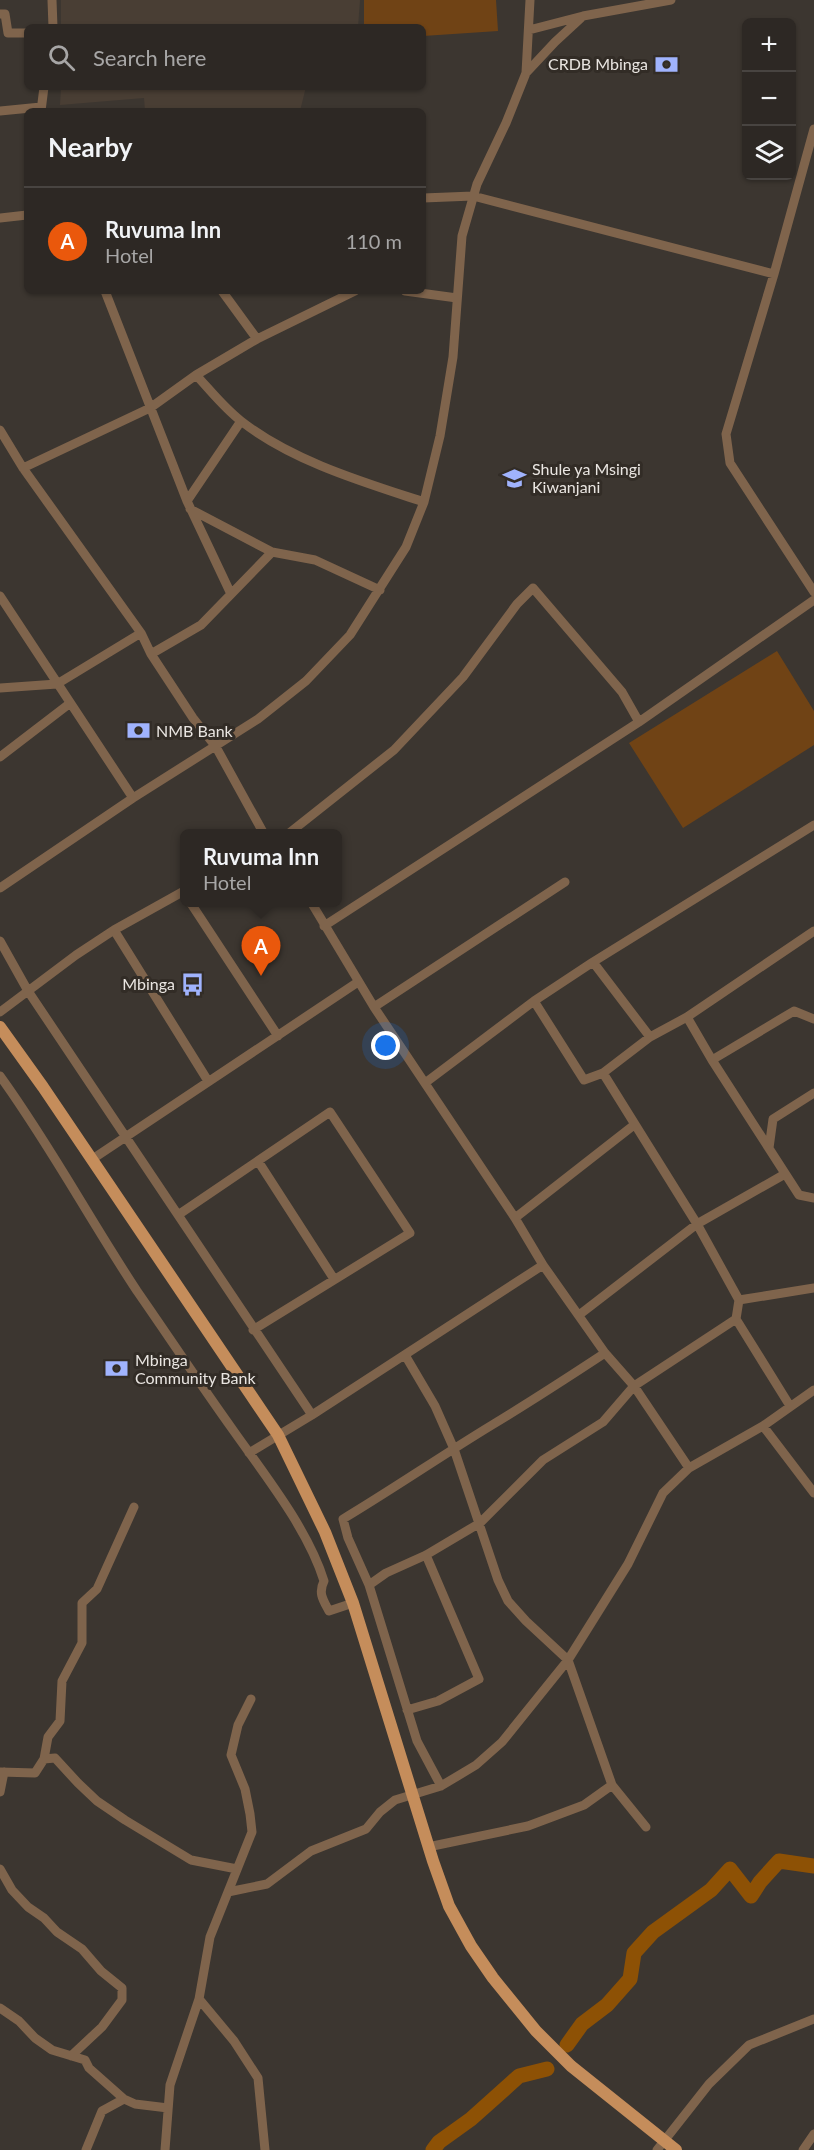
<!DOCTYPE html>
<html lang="en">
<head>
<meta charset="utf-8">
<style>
  :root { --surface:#2d2824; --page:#393431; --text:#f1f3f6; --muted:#a7a6a6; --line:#484441; --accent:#ea580c }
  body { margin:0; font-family:Lato,sans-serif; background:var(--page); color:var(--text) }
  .controls { position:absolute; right:18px; top:18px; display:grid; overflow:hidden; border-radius:9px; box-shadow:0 2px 4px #0004 }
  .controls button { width:54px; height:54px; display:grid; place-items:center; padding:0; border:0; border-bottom:2px solid var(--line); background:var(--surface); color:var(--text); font:30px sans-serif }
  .you { position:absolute; left:386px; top:1046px; width:21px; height:21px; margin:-15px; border:4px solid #fff; border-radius:50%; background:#1a73e8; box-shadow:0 0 0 9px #1a73e833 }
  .badge { display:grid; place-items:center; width:39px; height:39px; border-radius:50%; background:var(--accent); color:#fff; font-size:20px; font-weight:700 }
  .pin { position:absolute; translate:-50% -50px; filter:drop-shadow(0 2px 3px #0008) }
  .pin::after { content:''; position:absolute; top:32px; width:21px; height:18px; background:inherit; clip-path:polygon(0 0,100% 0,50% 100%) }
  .popup { position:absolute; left:180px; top:829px; width:162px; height:78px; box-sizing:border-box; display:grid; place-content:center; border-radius:9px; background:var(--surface); filter:drop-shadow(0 2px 4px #0005); font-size:20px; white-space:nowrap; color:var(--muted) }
  .popup b { font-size:22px; color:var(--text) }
  .popup::after { content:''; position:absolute; left:50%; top:100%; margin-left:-12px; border:12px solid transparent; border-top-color:var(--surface) }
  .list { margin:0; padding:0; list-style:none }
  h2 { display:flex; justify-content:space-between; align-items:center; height:78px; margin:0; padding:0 24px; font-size:26px }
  h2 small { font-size:20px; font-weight:400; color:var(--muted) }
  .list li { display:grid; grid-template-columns:39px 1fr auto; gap:18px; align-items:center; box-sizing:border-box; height:108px; padding:0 24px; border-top:2px solid var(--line) }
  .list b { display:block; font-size:22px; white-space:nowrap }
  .list p { margin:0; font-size:20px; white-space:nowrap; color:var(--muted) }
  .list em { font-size:20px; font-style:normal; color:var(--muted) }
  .icon { flex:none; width:33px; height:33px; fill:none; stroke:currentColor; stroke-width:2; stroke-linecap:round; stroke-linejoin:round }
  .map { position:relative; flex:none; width:814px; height:2150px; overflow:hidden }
  .search { position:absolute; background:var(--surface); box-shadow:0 2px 4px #0004; left:24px; top:24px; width:402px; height:66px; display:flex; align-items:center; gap:15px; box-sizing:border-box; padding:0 21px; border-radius:9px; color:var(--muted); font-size:22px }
  .panel { position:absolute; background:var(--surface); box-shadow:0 2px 4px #0004; left:24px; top:108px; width:402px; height:186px; border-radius:9px }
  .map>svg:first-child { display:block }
  .built { fill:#493e34 }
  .green { fill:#704315 }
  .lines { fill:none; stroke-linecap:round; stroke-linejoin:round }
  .river { stroke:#8d5105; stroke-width:15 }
  .minor { stroke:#7f644c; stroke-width:9 }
  .major { stroke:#c58d5b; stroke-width:12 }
  .labels { text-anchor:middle; stroke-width:6; stroke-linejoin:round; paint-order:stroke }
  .poi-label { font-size:16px; fill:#e9e5e1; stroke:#322c26; text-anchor:start }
</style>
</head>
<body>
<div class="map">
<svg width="814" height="2150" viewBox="0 0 814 2150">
  <rect width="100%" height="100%" fill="#3c3630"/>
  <path class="built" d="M 61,0 L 360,0 L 358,27 L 61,27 Z
    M 61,87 L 306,87 L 300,111 L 145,111 L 144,98 L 60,105 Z"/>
  <path class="green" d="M 364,0 L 496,0 L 498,31 L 423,36 L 423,27 L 364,27 Z
    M 777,651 L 814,711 L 814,745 L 683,828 L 629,743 Z"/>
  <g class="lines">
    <path class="river" d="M 567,2045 L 582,2024 L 607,2005 L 630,1979 L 634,1953 L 653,1932 L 711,1890 L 730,1869 L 751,1896 L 760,1882 L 779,1861 L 814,1866
      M 433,2150 L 439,2142 L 471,2119 L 519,2076 L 547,2069"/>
    <path class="minor" d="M 52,0 L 53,27
      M 0,14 L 5,14 L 8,33 L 27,33
      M 529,30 L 583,16 L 671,0
      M 526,73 L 555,42 L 581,18
      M 0,111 L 41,107
      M 41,111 L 44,87
      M 814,129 L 774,274 L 726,434 L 730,463 L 814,592
      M 423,198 L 473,196 L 774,274
      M 0,218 L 27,215
      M 105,291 L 187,501 L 231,594
      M 222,291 L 257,339
      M 405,291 L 457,298
      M 196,375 C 210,390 224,408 241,421 C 292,461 363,482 424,502
      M 0,430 L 23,468 L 141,633 L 151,654 L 193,718 L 216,747 L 264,834
      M 23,468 L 150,408 L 196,375 L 257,339 L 355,291
      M 187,501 L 241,421
      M 190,509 L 272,552 L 315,560 L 380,590
      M 0,596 L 133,798
      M 151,654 L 201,625 L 272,552
      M 0,688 L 57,684 L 141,633
      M 0,757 L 69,704
      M 288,834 L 394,750 L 463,677 L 517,604 L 533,588 L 622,692 L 639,722
      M 0,888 L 133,798 L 258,719 L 306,681 L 350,635 L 406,547 L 424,502 L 440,436 L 453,357 L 462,236 L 477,184 L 506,123 L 526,73 L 530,0
      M 190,902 L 278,1036
      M 311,902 L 374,1007 L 515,1218 L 543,1265 L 605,1353 L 634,1386 L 689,1468
      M 324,926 L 639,722 L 814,600
      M 114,930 L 208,1081
      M 0,941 L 28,991 L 312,1415
      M 593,962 L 650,1037
      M 534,1001 L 584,1080 L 603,1073 L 697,1224 L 739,1300 L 736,1319 L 790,1406
      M 374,1007 L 565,882
      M 0,1012 L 76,955 L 114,930 L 184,891
      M 687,1017 L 712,1060 L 799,1195 L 814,1198
      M 712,1060 L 794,1011 L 814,1019
      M 603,1073 L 650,1037 L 687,1017 L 814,931
      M 0,1076 C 50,1145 90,1220 137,1291 C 169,1337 200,1384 233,1430 C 264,1474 308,1529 324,1581 C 318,1593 323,1600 329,1611 L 353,1603
      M 425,1083 L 534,1001 L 593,962 L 814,825
      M 769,1148 L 773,1119 L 814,1093
      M 91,1160 L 358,982
      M 258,1161 L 334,1279
      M 178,1215 L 330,1112 L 410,1233 L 253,1330
      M 515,1218 L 634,1125
      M 739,1300 L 814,1288
      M 579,1315 L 697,1224 L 785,1174
      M 405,1355 L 435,1406 L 454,1449 L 498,1580 L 508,1601 L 526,1621 L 568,1660 L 612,1785 L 646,1827
      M 763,1426 L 814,1493
      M 249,1453 L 312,1415 L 543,1265
      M 369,1585 L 386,1573 L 426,1555 L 480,1523 L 543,1460 L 603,1422 L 634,1386 L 736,1319
      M 407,1710 L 438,1701 L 479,1679 L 426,1555
      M 44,1759 L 55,1758 L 78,1783 L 97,1801 L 125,1820 L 191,1860 L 237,1869
      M 0,1772 L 35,1773 L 44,1759 L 48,1737 L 60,1721 L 62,1681 L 82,1643 L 82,1603 L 97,1589 L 134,1507
      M 441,1786 L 417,1741 L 369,1585 L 348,1538 L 343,1519 C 393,1489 441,1456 492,1425 C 530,1402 567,1378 605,1353
      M 0,1792 L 4,1772
      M 428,1847 L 528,1826 L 584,1805 L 612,1785
      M 0,1869 L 12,1890 L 28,1907 L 44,1918 L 57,1932 L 82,1949 L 101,1971 L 122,1988 L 122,2000 L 102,2027 L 71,2056
      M 228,1892 L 267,1884 L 311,1851 L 366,1829 L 380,1812 L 395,1800 L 441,1786 L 476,1765 L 502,1742 L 568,1660 L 628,1564 L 663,1493 L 689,1468 L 763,1426 L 814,1390
      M 199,1999 L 234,2041 L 258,2078 L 265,2150
      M 0,2008 L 19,2021 L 35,2038 L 52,2050 L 85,2060 L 89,2068 L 124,2099
      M 86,2150 L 102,2111 L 124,2099 L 135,2104 L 168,2108
      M 165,2150 L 170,2085 L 199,1999 L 210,1937 L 252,1832 L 250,1814 L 245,1789 L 231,1755 L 238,1725 L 251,1699
      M 657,2150 L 709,2084 L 749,2045 L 814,2019
      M 803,2150 L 814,2134"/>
    <path class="major" d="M 0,1027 L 43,1087 L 278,1435 L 325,1532 L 353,1603 L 433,1861 L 449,1906 L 471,1946 L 493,1978 L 536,2031 L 571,2066 L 676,2150"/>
  </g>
  <defs>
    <symbol id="bank-bare" viewBox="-9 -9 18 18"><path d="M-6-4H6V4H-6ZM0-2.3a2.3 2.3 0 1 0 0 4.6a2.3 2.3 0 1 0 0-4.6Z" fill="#a0b3fd" stroke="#322c26" stroke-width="2.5" paint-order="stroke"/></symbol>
    <symbol id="school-bare" viewBox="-9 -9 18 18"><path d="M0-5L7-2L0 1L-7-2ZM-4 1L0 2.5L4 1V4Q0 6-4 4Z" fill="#a0b3fd" stroke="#322c26" stroke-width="2.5" paint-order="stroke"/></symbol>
    <symbol id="bus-bare" viewBox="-9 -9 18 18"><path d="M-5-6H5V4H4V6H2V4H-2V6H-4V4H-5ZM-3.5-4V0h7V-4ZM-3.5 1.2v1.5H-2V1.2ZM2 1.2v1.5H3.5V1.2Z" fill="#a0b3fd" stroke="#322c26" stroke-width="2.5" paint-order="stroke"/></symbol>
  </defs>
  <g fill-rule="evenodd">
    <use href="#bank-bare" x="650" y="48" width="33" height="33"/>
    <use href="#school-bare" x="498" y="462" width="33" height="33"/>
    <use href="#bank-bare" x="122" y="714" width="33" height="33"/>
    <use href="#bus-bare" x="176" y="968" width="33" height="33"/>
    <use href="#bank-bare" x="100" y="1352" width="33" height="33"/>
  </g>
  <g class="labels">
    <g class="poi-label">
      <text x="648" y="70" text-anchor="end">CRDB Mbinga</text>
      <text x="532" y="475">Shule ya Msingi<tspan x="532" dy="18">Kiwanjani</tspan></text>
      <text x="156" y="737">NMB Bank</text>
      <text x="175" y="990" text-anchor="end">Mbinga</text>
      <text x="135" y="1366">Mbinga<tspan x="135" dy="18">Community Bank</tspan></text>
    </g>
  </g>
</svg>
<div class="controls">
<button>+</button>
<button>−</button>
<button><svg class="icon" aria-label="layers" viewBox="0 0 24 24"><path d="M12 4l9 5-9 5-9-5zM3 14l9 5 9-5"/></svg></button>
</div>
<div class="you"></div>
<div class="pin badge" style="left:261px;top:976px">A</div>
<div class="popup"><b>Ruvuma Inn</b>Hotel</div>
<div class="search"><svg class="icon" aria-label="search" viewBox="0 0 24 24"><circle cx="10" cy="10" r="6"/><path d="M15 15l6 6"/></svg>Search here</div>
<section class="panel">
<h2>Nearby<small></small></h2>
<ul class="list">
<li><span class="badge">A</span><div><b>Ruvuma Inn</b><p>Hotel</p></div><em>110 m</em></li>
</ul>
</section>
</div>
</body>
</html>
